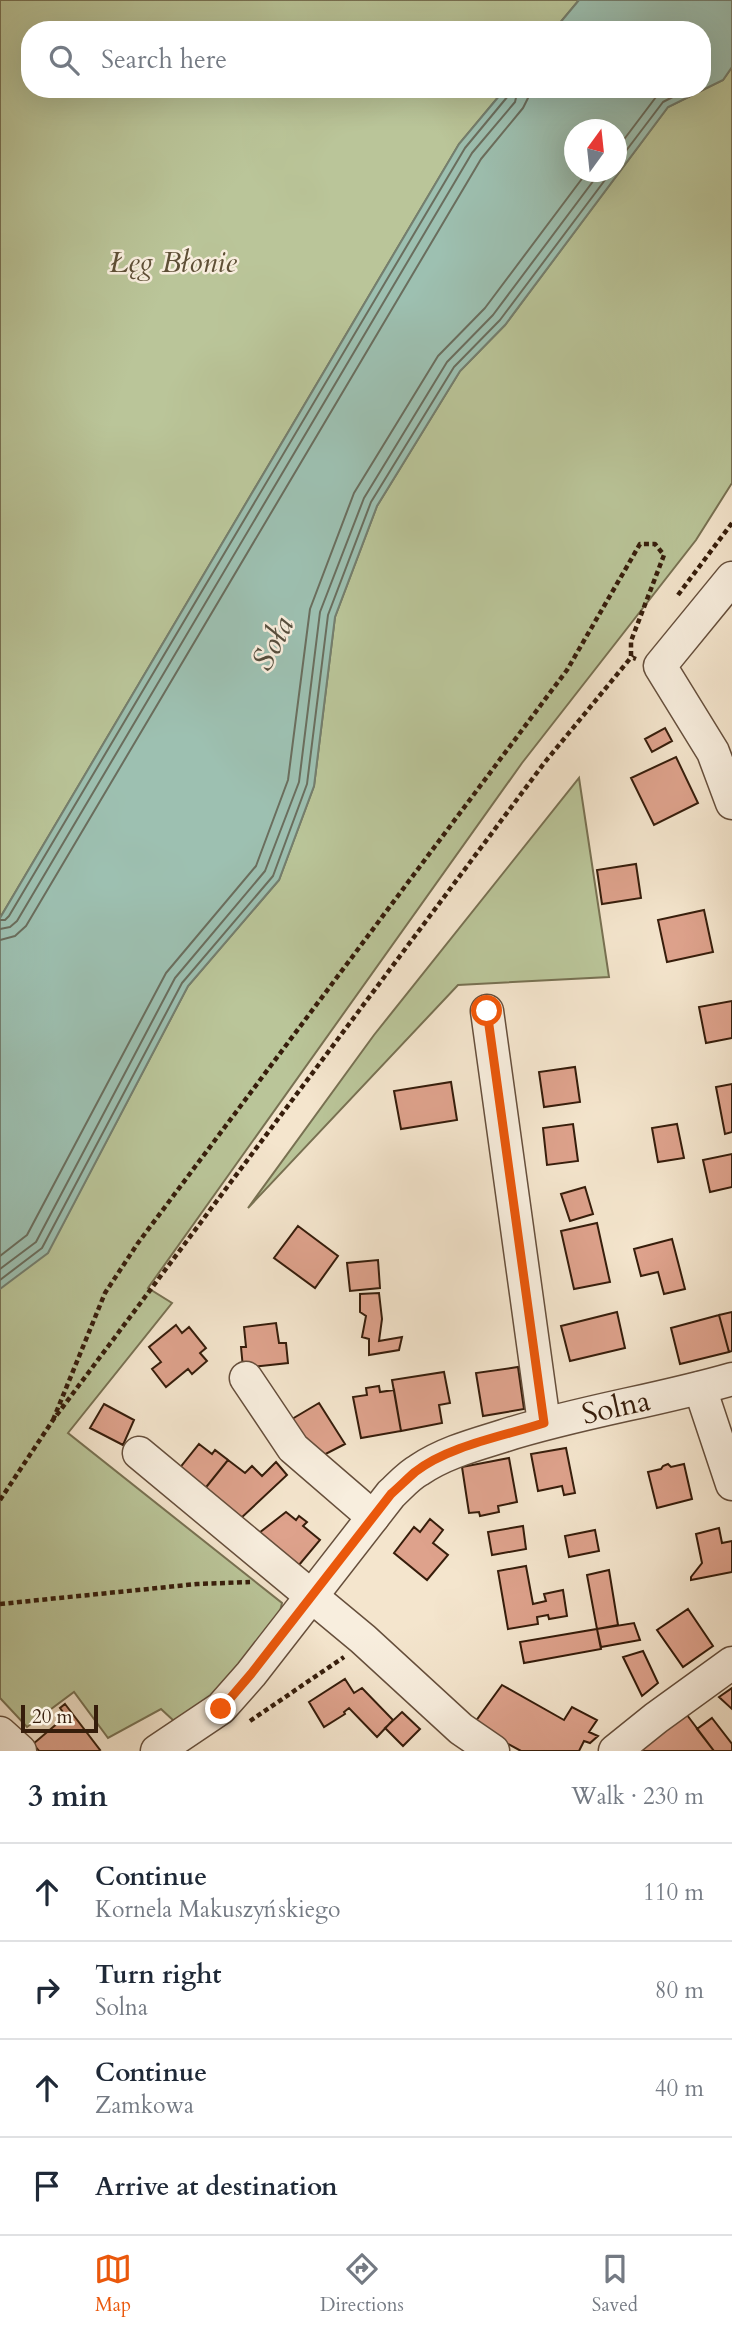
<!DOCTYPE html>
<html lang="en">
<head>
<meta charset="utf-8">
<style>
  :root { --surface:#fff; --page:#f2f2f3; --text:#1f2937; --muted:#747a83; --line:#e0e1e3; --accent:#ea580c }
  body { margin:0; font-family:Cardo,serif; background:var(--page); color:var(--text) }
  .compass { position:absolute; left:564px; top:119px; width:63px; height:63px; border-radius:50%; background:var(--surface); box-shadow:0 7px 28px #0002; rotate:15deg }
  .scale { position:absolute; left:21px; bottom:18px; width:77px; box-sizing:border-box; padding-left:7px; border:4px solid #361d0b; border-top:0; font-size:19px; line-height:24px; white-space:nowrap; color:#361d0b; -webkit-text-stroke:5px #f8eede; paint-order:stroke }
  .stop { position:absolute; width:21px; height:21px; margin:-16px; border:5px solid #ea580c; border-radius:50%; background:#fff }
  .stop.end { background:#ea580c; border-color:#fff; box-shadow:0 2px 7px #0008 }
  .list { margin:0; padding:0; list-style:none }
  h2 { display:flex; justify-content:space-between; align-items:center; height:91px; margin:0; padding:0 28px; font-size:30px }
  h2 small { font-size:23px; font-weight:400; color:var(--muted) }
  .list li { display:grid; grid-template-columns:46px 1fr auto; gap:21px; align-items:center; box-sizing:border-box; height:98px; padding:0 28px; border-top:2px solid var(--line) }
  .list b { display:block; font-size:26px; white-space:nowrap }
  .list p { margin:0; font-size:23px; white-space:nowrap; color:var(--muted) }
  .list em { font-size:23px; font-style:normal; color:var(--muted) }
  .icon { flex:none; width:38px; height:38px; fill:none; stroke:currentColor; stroke-width:2; stroke-linecap:round; stroke-linejoin:round }
  .map { position:relative; flex:none; width:732px; height:1751px; overflow:hidden }
  .search { position:absolute; background:var(--surface); box-shadow:0 7px 28px #0002; left:21px; right:21px; top:21px; height:77px; display:flex; align-items:center; gap:18px; box-sizing:border-box; padding:0 24px; border-radius:28px; color:var(--muted); font-size:26px }
  .sheet { height:483px; background:var(--surface) }
  nav { display:flex; justify-content:space-around; align-items:center; box-sizing:border-box; height:98px; border-top:2px solid var(--line); background:var(--surface); font-size:19px; color:var(--muted) }
  nav a { display:grid; justify-items:center; gap:4px }
  nav .on { color:var(--accent) }
  .map>svg:first-child { display:block }
  .green { fill:#bac599; stroke:#787152; stroke-width:2 }
  .water { fill:#9dc0b1; stroke:#747f6f; stroke-width:2; fill-rule:evenodd }
  .lines { fill:none; stroke-linecap:round; stroke-linejoin:round }
  .shore { stroke:#6a6e5e; stroke-width:2 }
  .building { fill:#dea28c; stroke:#361d0b; stroke-width:2 }
  .minor-casing { stroke:#664f3c; stroke-width:35 }
  .path { stroke:#361d0b; stroke-width:4.5; stroke-dasharray:5 3.5; stroke-linecap:butt }
  .minor { stroke:#f8eede; stroke-width:32 }
  .route { stroke:#ea580c; stroke-width:9 }
  .labels { text-anchor:middle; stroke-width:5; stroke-linejoin:round; paint-order:stroke }
  .park-label { font-size:30px; font-style:italic; fill:#5e4f36; stroke:#f8eede }
  .street-label { font-size:30px; fill:#361d0b; stroke:#f8eede }
  .water-label { font-size:32px; font-style:italic; fill:#554e3d; stroke:#f8eede }
</style>
</head>
<body>
<div class="map">
<svg width="732" height="1751" viewBox="0 0 732 1751">
  <rect width="100%" height="100%" fill="#f4e5cd"/>
  <filter id="stains"><feTurbulence type="fractalNoise" baseFrequency=".00286" numOctaves="4"/><feColorMatrix values="0 0 0 0 .2 0 0 0 0 .09 0 0 0 0 .02 0 0 0 .5 -.17"/></filter>
  <radialGradient id="worn" r=".72"><stop offset=".6" stop-color="#630" stop-opacity="0"/><stop offset="1" stop-color="#630" stop-opacity=".3"/></radialGradient>
  <path class="green" d="M 0,0 L 579,0 L 554,30 L 30,30 L 30,89 L 505,89 L 459,144 L 0,918 Z
    M 732,67 L 732,483 L 696,540 L 522,763 L 148,1288 L 172,1303 L 68,1433 L 282,1603 L 279,1616 L 219,1690 L 175,1722 L 161,1709 L 108,1738 L 74,1692 L 27,1727 L 0,1698 L 0,1197 L 58,1233 L 188,986 L 279,880 L 314,786 L 335,617 L 377,506 L 460,371 L 505,325 L 668,107 L 723,80 Z
    M 579,778 L 609,977 L 458,985 L 248,1208 L 374,1035 Z"/>
  <path class="water" d="M 579,0 L 732,0 L 732,67 L 723,80 L 668,107 L 505,325 L 460,371 L 377,506 L 335,617 L 314,786 L 279,880 L 188,986 L 48,1253 L 0,1289 L 0,918 L 459,144 L 505,89 L 702,89 L 702,30 L 554,30 ZM 574,130 L 616,130 L 616,172 L 574,172 Z"/>
  <g class="lines">
    <path class="shore" d="M 616,150 L 656,97 L 669,89
      M 616,164 L 663,102 L 688,89
      M 0,920 L 5,920 L 9,916 L 465,148 L 508,96 L 509,89
      M 0,929 L 10,927 L 17,921 L 472,153 L 515,102 L 518,89
      M 0,940 L 15,936 L 26,926 L 481,159 L 523,108 L 528,98 L 529,89
      M 0,1256 L 27,1235 L 166,973 L 256,866 L 288,780 L 310,609 L 354,493 L 438,356 L 485,308 L 587,172
      M 0,1269 L 36,1242 L 175,978 L 265,871 L 299,782 L 320,612 L 364,498 L 447,362 L 493,315 L 600,172
      M 0,1280 L 42,1248 L 182,983 L 273,876 L 307,784 L 328,615 L 371,502 L 454,367 L 500,320 L 611,172"/>
  </g>
  <path class="building" d="M 665,728 L 672,741 L 652,752 L 645,739 Z
    M 676,757 L 698,803 L 654,825 L 631,778 Z
    M 636,864 L 641,898 L 602,904 L 597,870 Z
    M 704,910 L 713,952 L 667,962 L 658,920 Z
    M 732,1001 L 732,1038 L 706,1043 L 699,1007 Z
    M 575,1067 L 580,1102 L 544,1107 L 539,1072 Z
    M 451,1082 L 457,1120 L 401,1129 L 394,1091 Z
    M 732,1084 L 732,1132 L 725,1134 L 716,1087 Z
    M 573,1124 L 578,1161 L 547,1165 L 543,1128 Z
    M 677,1124 L 684,1158 L 658,1162 L 652,1128 Z
    M 732,1154 L 732,1187 L 710,1192 L 703,1160 Z
    M 585,1187 L 593,1214 L 570,1221 L 561,1194 Z
    M 597,1223 L 610,1282 L 574,1289 L 561,1231 Z
    M 298,1226 L 338,1256 L 315,1288 L 274,1258 Z
    M 672,1239 L 685,1289 L 664,1294 L 658,1272 L 641,1276 L 634,1249 Z
    M 378,1260 L 380,1288 L 350,1291 L 347,1263 Z
    M 379,1293 L 382,1319 L 379,1341 L 402,1337 L 399,1350 L 369,1355 L 369,1339 L 362,1337 L 366,1316 L 360,1312 L 360,1294 Z
    M 617,1312 L 625,1348 L 570,1361 L 561,1326 Z
    M 732,1312 L 732,1351 L 729,1352 L 719,1315 Z
    M 719,1315 L 729,1352 L 680,1364 L 671,1328 Z
    M 276,1323 L 279,1343 L 286,1343 L 288,1363 L 243,1368 L 241,1347 L 246,1347 L 244,1327 Z
    M 176,1325 L 182,1333 L 189,1327 L 206,1348 L 200,1353 L 207,1361 L 192,1374 L 188,1369 L 166,1387 L 152,1369 L 161,1362 L 149,1347 Z
    M 518,1367 L 524,1409 L 483,1416 L 476,1373 Z
    M 444,1372 L 450,1403 L 439,1405 L 442,1423 L 401,1431 L 392,1380 Z
    M 379,1386 L 380,1392 L 394,1390 L 401,1431 L 361,1438 L 353,1397 L 367,1395 L 366,1388 Z
    M 319,1403 L 345,1444 L 314,1460 L 287,1422 Z
    M 104,1404 L 134,1420 L 123,1445 L 90,1428 Z
    M 199,1444 L 212,1454 L 215,1450 L 228,1460 L 203,1491 L 179,1469 Z
    M 566,1448 L 575,1493 L 564,1495 L 562,1486 L 538,1491 L 531,1454 Z
    M 509,1458 L 517,1502 L 498,1506 L 499,1512 L 480,1516 L 479,1512 L 469,1513 L 462,1467 Z
    M 228,1460 L 245,1473 L 252,1466 L 262,1476 L 276,1462 L 287,1475 L 239,1520 L 203,1491 Z
    M 668,1464 L 671,1467 L 684,1464 L 692,1499 L 657,1508 L 648,1472 L 661,1469 L 663,1466 Z
    M 286,1512 L 296,1520 L 299,1516 L 307,1522 L 303,1526 L 320,1540 L 299,1565 L 259,1533 Z
    M 430,1519 L 443,1530 L 433,1543 L 448,1555 L 427,1580 L 394,1553 L 414,1527 L 420,1532 Z
    M 523,1526 L 526,1549 L 492,1555 L 488,1532 Z
    M 719,1528 L 722,1543 L 732,1541 L 732,1572 L 691,1580 L 691,1577 L 702,1563 L 696,1534 Z
    M 595,1530 L 599,1551 L 569,1557 L 565,1536 Z
    M 526,1566 L 533,1604 L 546,1601 L 544,1594 L 563,1590 L 567,1616 L 549,1619 L 548,1615 L 537,1617 L 538,1624 L 508,1629 L 498,1571 Z
    M 609,1570 L 618,1625 L 597,1629 L 587,1575 Z
    M 688,1609 L 713,1646 L 683,1667 L 657,1630 Z
    M 634,1623 L 640,1640 L 601,1647 L 597,1629 Z
    M 597,1629 L 601,1649 L 524,1663 L 520,1642 Z
    M 643,1651 L 658,1683 L 642,1696 L 623,1657 Z
    M 345,1679 L 354,1693 L 362,1688 L 393,1720 L 377,1737 L 349,1708 L 344,1712 L 345,1714 L 324,1727 L 309,1702 Z
    M 502,1685 L 564,1720 L 572,1707 L 597,1720 L 589,1732 L 598,1736 L 590,1743 L 584,1741 L 579,1751 L 521,1751 L 473,1725 Z
    M 732,1688 L 732,1709 L 719,1697 Z
    M 65,1704 L 100,1750 L 98,1751 L 39,1751 L 33,1744 L 66,1716 L 60,1708 Z
    M 402,1712 L 420,1729 L 403,1746 L 385,1728 Z
    M 687,1715 L 714,1751 L 637,1751 Z
    M 712,1718 L 732,1744 L 732,1751 L 714,1751 L 697,1729 Z"/>
  <g class="lines">
    <defs>
      <g id="minor">
        <path d="M 732,578 L 660,666 L 713,752 L 732,803"/>
        <path d="M 487,1011 L 544,1423"/>
        <path d="M 246,1378 L 293,1448 L 373,1517"/>
        <path d="M 700,1388 L 732,1484"/>
        <path d="M 139,1453 L 363,1639 L 461,1729 L 493,1751"/>
        <path d="M 0,1733 L 20,1751"/>
        <path id="s1" d="M 157,1751 L 221,1708 L 251,1674 L 391,1494 C 400,1486 408,1476 419,1470 C 444,1453 474,1445 503,1436 C 578,1412 656,1401 732,1379"/>
        <path d="M 615,1751 L 656,1718 L 732,1663"/>
      </g>
    </defs>
    <use href="#minor" class="minor-casing"/>
    <path class="path" d="M 678,595 L 732,523
      M 53,1420 L 105,1293 L 138,1243 L 567,670 L 640,544 L 655,544 L 664,555 L 631,641 L 631,657 L 636,659
      M 0,1500 L 53,1420 L 545,762 L 633,655
      M 0,1604 L 197,1584 L 250,1582
      M 250,1721 L 344,1657"/>
    <use href="#minor" class="minor"/>
  </g>
  <g class="lines">
    <path class="route" d="M 221,1709 L 251,1674 L 391,1494 C 399,1487 407,1479 415,1472 C 448,1446 504,1436 544,1423 L 487,1011"/>
  </g>
  <g class="labels">
    <g class="park-label">
      <text x="173" y="272">Łęg Błonie</text>
    </g>
    <g class="street-label">
      <text dy="10" stroke="none"><textPath href="#s1" startOffset="595">Solna</textPath></text>
    </g>
    <g class="water-label">
      <text transform="translate(272 643) rotate(-63)" y="11">Soła</text>
    </g>
  </g>
  <rect width="100%" height="100%" filter="url(#stains)"/>
  <rect width="100%" height="100%" fill="url(#worn)"/>
</svg>
<svg class="compass" viewBox="-18 -18 36 36"><path d="M0-13l5 13h-10z" fill="#e53935"/><path d="M0 13l5-13h-10z" fill="#747a83"/></svg>
<div class="scale">20 m</div>
<div class="stop" style="left:487px;top:1011px"></div>
<div class="stop end" style="left:221px;top:1709px"></div>
<div class="search"><svg class="icon" aria-label="search" viewBox="0 0 24 24"><circle cx="10" cy="10" r="6"/><path d="M15 15l6 6"/></svg>Search here</div>
</div>
<section class="sheet">
<h2>3 min<small>Walk · 230 m</small></h2>
<ul class="list">
<li><svg class="icon" aria-label="ahead" viewBox="0 0 24 24"><path d="M12 20V5M6 11l6-6 6 6"/></svg><div><b>Continue</b><p>Kornela Makuszyńskiego</p></div><em>110 m</em></li>
<li><svg class="icon" aria-label="right" viewBox="0 0 24 24"><path d="M7 20v-9h11M14 6l5 5-5 5"/></svg><div><b>Turn right</b><p>Solna</p></div><em>80 m</em></li>
<li><svg class="icon" aria-label="ahead" viewBox="0 0 24 24"><path d="M12 20V5M6 11l6-6 6 6"/></svg><div><b>Continue</b><p>Zamkowa</p></div><em>40 m</em></li>
<li><svg class="icon" aria-label="arrive" viewBox="0 0 24 24"><path d="M6 21V4h12l-3 4 3 4H6"/></svg><div><b>Arrive at destination</b></div></li>
</ul>
</section>
<nav>
<a class="on"><svg class="icon" aria-label="map" viewBox="0 0 24 24"><path d="M3 6l6-2 6 2 6-2v14l-6 2-6-2-6 2zM9 4v14M15 6v14"/></svg>Map</a>
<a><svg class="icon" aria-label="directions" viewBox="0 0 24 24"><path d="M12 3l9 9-9 9-9-9zM9 14v-3h6M13 9l2 2-2 2"/></svg>Directions</a>
<a><svg class="icon" aria-label="saved" viewBox="0 0 24 24"><path d="M7 4h10v16l-5-4-5 4z"/></svg>Saved</a>
</nav>
</body>
</html>
